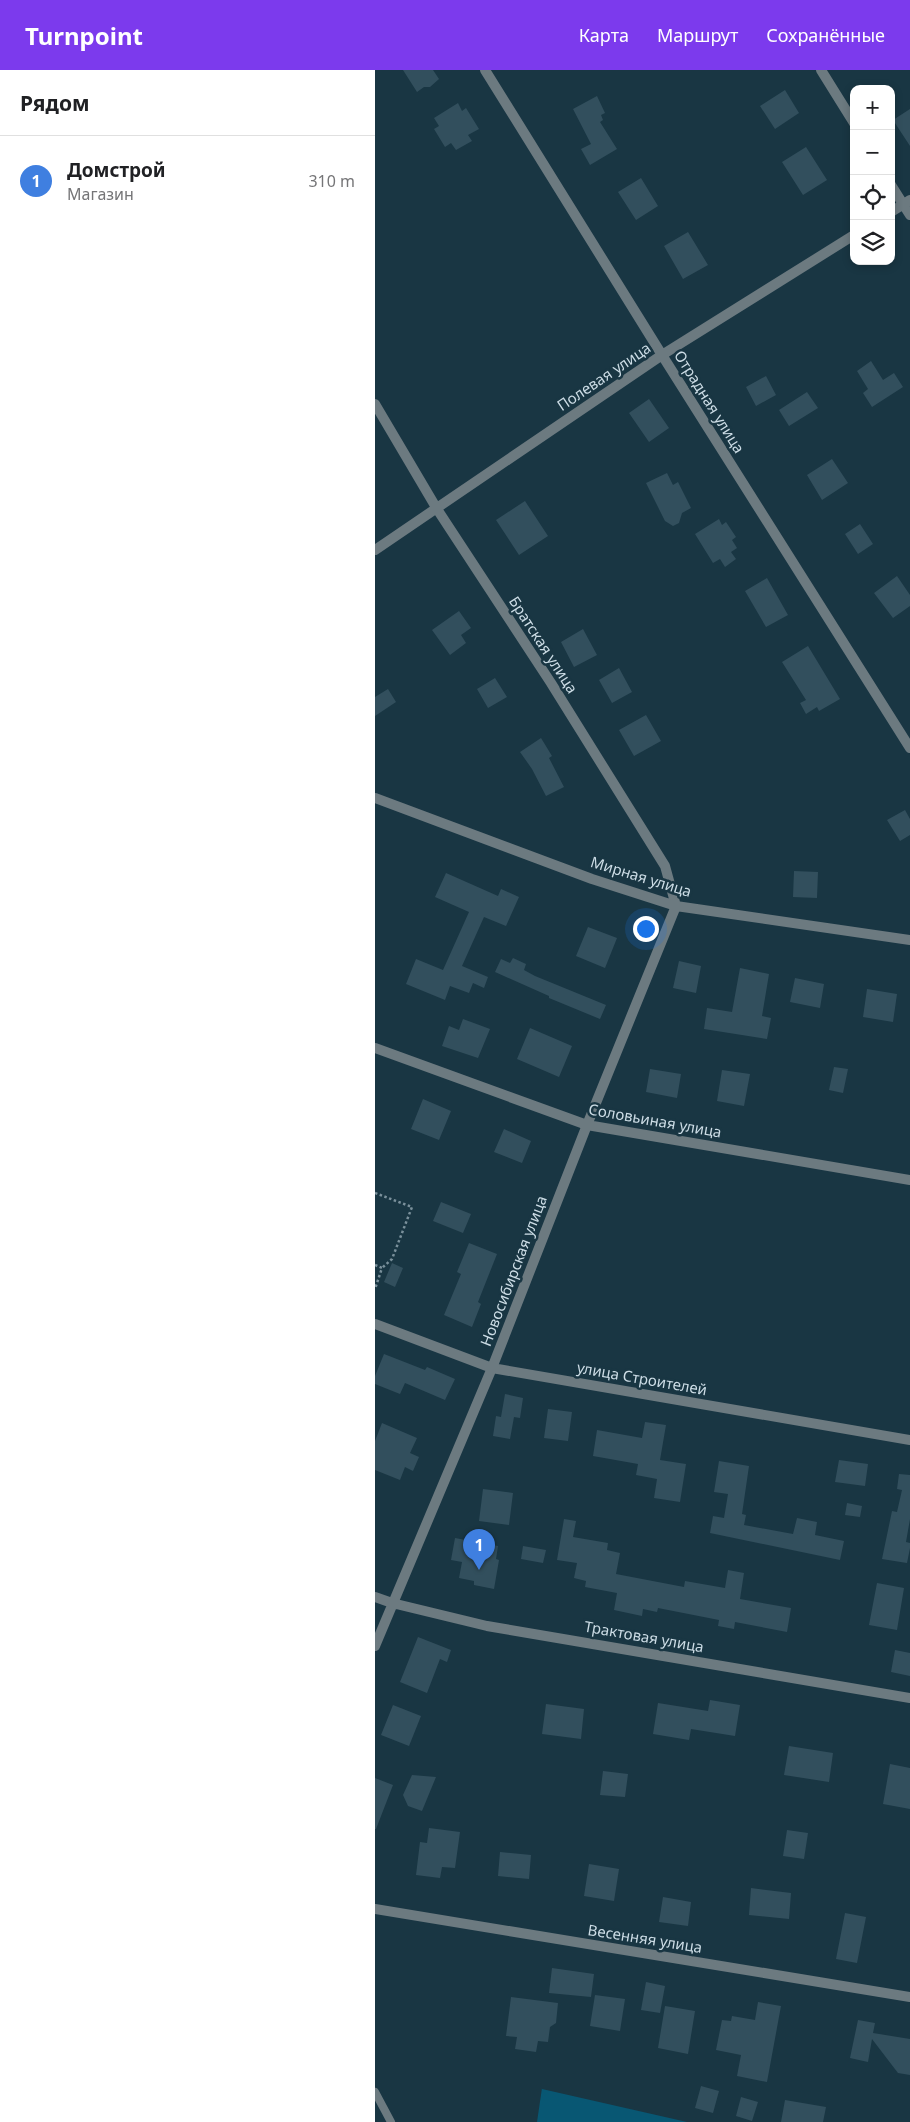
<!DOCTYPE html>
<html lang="ru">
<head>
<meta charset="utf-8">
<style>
  :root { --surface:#fff; --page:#f2f2f2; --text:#202124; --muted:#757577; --line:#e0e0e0; --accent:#7c3aed }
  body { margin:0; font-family:"Noto Sans",sans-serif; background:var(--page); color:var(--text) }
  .controls { position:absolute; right:15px; top:15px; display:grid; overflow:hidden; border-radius:10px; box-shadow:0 2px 8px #0003 }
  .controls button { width:45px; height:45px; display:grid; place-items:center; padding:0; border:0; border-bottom:1px solid var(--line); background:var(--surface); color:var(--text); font:25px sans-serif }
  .you { position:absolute; left:270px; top:858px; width:18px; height:18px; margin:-12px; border:4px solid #fff; border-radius:50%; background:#1a73e8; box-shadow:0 0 0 8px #1a73e833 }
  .badge { display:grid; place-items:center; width:32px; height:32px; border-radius:50%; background:var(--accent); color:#fff; font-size:16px; font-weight:700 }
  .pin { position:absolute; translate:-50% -41px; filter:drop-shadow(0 1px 2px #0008) }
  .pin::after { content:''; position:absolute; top:26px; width:18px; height:15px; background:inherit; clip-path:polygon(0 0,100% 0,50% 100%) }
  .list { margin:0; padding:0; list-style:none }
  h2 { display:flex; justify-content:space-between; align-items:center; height:65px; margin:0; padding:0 20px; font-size:21px }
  h2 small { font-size:16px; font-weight:400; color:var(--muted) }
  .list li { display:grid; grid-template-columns:32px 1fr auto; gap:15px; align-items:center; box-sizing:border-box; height:90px; padding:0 20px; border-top:1px solid var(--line) }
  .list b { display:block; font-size:19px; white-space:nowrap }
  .list p { margin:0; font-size:16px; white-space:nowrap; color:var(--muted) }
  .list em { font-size:16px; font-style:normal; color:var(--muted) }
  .icon { flex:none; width:28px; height:28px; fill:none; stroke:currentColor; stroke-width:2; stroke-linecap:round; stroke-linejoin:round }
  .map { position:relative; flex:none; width:535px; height:2052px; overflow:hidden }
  header { display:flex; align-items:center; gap:30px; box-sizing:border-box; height:70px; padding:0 25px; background:var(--accent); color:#fff }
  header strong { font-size:24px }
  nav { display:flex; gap:28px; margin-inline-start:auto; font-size:18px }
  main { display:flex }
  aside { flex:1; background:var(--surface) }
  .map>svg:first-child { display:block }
  .green { fill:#085773 }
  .building { fill:#324f5d }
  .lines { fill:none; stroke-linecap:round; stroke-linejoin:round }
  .path { stroke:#7a909b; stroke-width:2.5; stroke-dasharray:2.5 2.5; stroke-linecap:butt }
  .lane { stroke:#6c7a80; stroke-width:8 }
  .street { stroke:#6c7a80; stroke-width:10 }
  .labels { text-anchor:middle; stroke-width:5; stroke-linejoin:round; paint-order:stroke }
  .street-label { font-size:15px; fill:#ccdce5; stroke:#193643 }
</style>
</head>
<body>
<header>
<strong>Turnpoint</strong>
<nav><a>Карта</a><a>Маршрут</a><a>Сохранённые</a></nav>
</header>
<main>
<aside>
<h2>Рядом<small></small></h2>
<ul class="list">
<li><span class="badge" style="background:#3f7fe0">1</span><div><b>Домстрой</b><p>Магазин</p></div><em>310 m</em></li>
</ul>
</aside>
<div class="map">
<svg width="535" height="2052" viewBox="0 0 535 2052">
  <rect width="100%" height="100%" fill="#193643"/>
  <path class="green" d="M 167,2018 L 167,2019 L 312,2052 L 162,2052 Z"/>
  <path class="building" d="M 28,0 L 58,0 L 64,9 L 55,17 L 49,17 L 42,22 Z
    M 410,20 L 424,43 L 400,59 L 385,36 Z
    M 222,26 L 230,43 L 226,45 L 228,50 L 225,52 L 242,79 L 215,95 L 206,79 L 216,74 L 198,39 Z
    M 83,33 L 87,41 L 91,38 L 104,59 L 93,65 L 97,71 L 81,80 L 76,73 L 70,77 L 59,59 L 64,56 L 59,48 Z
    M 535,39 L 535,76 L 518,50 Z
    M 431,77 L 452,110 L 428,125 L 407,92 Z
    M 266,108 L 283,136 L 261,150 L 243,122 Z
    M 313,162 L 333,195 L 308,209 L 289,176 Z
    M 496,291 L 508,310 L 519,303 L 528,317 L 497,337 L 488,323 L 493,319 L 482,301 Z
    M 391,306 L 401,325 L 381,336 L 371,317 Z
    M 432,322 L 443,338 L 414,356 L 404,340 Z
    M 274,329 L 294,358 L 274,372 L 254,343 Z
    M 457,389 L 473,413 L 447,430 L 432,405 Z
    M 292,403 L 298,415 L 303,412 L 316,438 L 307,443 L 304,453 L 298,456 L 290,451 L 271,413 Z
    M 150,431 L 173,466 L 144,485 L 121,450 Z
    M 344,449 L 347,455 L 351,452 L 361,467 L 357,470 L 362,478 L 356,482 L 361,489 L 350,497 L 345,489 L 338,493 L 320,464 Z
    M 485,454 L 498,474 L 483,484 L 470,464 Z
    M 522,506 L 535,525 L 535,536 L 518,548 L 499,523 Z
    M 392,508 L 413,545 L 391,557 L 370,521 Z
    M 84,541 L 96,558 L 86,565 L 91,573 L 75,585 L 57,560 Z
    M 208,559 L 222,585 L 199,597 L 186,572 Z
    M 433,576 L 465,629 L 444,641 L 442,637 L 431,644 L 425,633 L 431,630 L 407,592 Z
    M 244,598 L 257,622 L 237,633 L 224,610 Z
    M 120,608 L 132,627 L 113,638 L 102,619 Z
    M 13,619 L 21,632 L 0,646 L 0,627 Z
    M 271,645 L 286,671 L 259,686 L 244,660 Z
    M 166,668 L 177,686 L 174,688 L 189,717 L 171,726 L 157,699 L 145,682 Z
    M 530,740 L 535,749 L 535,765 L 525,771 L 512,750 Z
    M 419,801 L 443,802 L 442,828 L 418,827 Z
    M 71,803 L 123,826 L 126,819 L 144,827 L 131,856 L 109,847 L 87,896 L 113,907 L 109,918 L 98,913 L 94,923 L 75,916 L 70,930 L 31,914 L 41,889 L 68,900 L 94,842 L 60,827 Z
    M 213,857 L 242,868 L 230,898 L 201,886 Z
    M 138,888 L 151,894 L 149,900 L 160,906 L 231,935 L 225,949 L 174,928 L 174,926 L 120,902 L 126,889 L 135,893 Z
    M 304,891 L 326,896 L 321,923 L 298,918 Z
    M 365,898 L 394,904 L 387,946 L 396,948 L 392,969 L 329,959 L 332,938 L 357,942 Z
    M 420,908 L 449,914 L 445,938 L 415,932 Z
    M 492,919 L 522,924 L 518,952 L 488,947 Z
    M 88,949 L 115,959 L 103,988 L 67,976 L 74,956 L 84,960 Z
    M 155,958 L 197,976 L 184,1007 L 142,989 Z
    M 459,997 L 473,999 L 468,1023 L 454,1020 Z
    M 275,999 L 306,1004 L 302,1028 L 271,1022 Z
    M 347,1000 L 375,1004 L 369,1036 L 342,1031 Z
    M 48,1029 L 76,1041 L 64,1070 L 36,1059 Z
    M 129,1059 L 156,1071 L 147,1093 L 119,1082 Z
    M 66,1132 L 96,1144 L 88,1163 L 58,1151 Z
    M 94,1173 L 122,1184 L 103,1232 L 106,1234 L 97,1257 L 69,1245 L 86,1204 L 82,1202 Z
    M 17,1193 L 28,1198 L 20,1217 L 9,1212 Z
    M 9,1284 L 50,1300 L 52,1297 L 80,1309 L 70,1330 L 30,1313 L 25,1324 L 0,1314 L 0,1306 Z
    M 130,1324 L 148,1328 L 145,1348 L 139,1347 L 135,1369 L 118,1366 L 121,1346 L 126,1347 Z
    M 173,1339 L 197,1342 L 193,1371 L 169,1368 Z
    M 270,1352 L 291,1355 L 285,1390 L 311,1394 L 305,1432 L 279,1428 L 282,1409 L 261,1405 L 263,1394 L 218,1386 L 222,1360 L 267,1368 Z
    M 7,1353 L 42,1368 L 35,1383 L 44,1387 L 38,1401 L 30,1397 L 25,1410 L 0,1400 L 0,1371 Z
    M 464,1390 L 493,1394 L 490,1416 L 460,1412 Z
    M 344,1391 L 374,1396 L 367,1444 L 371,1445 L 369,1455 L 418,1464 L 422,1448 L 442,1452 L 440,1465 L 469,1471 L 465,1490 L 335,1463 L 338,1446 L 349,1448 L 353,1424 L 339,1422 Z
    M 524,1404 L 535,1405 L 535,1449 L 531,1472 L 535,1473 L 535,1478 L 532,1493 L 507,1489 L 517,1441 L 522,1442 L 527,1420 L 522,1419 Z
    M 108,1419 L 138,1423 L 134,1455 L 104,1451 Z
    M 472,1433 L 487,1436 L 485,1447 L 470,1445 Z
    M 189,1449 L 201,1451 L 198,1467 L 233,1473 L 232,1480 L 245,1483 L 241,1504 L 309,1517 L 310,1511 L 350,1518 L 353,1500 L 369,1503 L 365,1529 L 416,1538 L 412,1562 L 360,1552 L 359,1559 L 343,1556 L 344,1550 L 283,1538 L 282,1542 L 268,1539 L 267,1546 L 239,1540 L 242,1523 L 210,1517 L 211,1511 L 199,1508 L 202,1493 L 182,1490 Z
    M 80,1468 L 123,1476 L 121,1489 L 124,1490 L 119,1519 L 99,1515 L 99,1511 L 84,1508 L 87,1492 L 76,1490 Z
    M 148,1476 L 171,1480 L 168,1493 L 146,1489 Z
    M 502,1513 L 529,1518 L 522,1560 L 494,1555 Z
    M 43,1567 L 76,1580 L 72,1592 L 65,1589 L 52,1623 L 25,1612 Z
    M 520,1580 L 535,1583 L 535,1606 L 516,1602 Z
    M 335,1630 L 365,1635 L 360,1666 L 316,1659 L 314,1670 L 278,1664 L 283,1633 L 333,1641 Z
    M 171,1634 L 209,1639 L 206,1669 L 167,1664 Z
    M 18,1635 L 46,1646 L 34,1676 L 6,1665 Z
    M 414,1676 L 458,1683 L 454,1712 L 409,1705 Z
    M 515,1694 L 535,1698 L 535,1739 L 508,1734 Z
    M 228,1701 L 253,1704 L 250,1727 L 225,1725 Z
    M 37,1705 L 61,1707 L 47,1741 L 33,1736 L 28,1725 Z
    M 0,1708 L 18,1715 L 1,1759 L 0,1759 Z
    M 54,1758 L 85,1762 L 80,1798 L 67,1797 L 65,1808 L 41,1805 L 45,1772 L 52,1773 Z
    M 412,1760 L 433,1763 L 429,1789 L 408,1786 Z
    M 125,1782 L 156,1785 L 154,1809 L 123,1806 Z
    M 214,1794 L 244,1799 L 239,1831 L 209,1826 Z
    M 376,1818 L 416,1823 L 414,1849 L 374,1845 Z
    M 288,1827 L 316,1832 L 313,1856 L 284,1852 Z
    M 470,1843 L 491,1847 L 482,1893 L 461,1889 Z
    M 177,1898 L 219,1904 L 216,1927 L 174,1923 Z
    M 271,1912 L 290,1916 L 285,1943 L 266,1940 Z
    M 220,1925 L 250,1929 L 245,1961 L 215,1956 Z
    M 136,1927 L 183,1933 L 181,1953 L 175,1957 L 173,1972 L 163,1971 L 161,1982 L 140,1979 L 142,1967 L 131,1966 Z
    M 383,1932 L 406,1936 L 392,2012 L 362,2006 L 366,1985 L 341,1980 L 347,1950 L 356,1951 L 357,1946 L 380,1950 Z
    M 290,1936 L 320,1941 L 313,1984 L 283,1978 Z
    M 483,1950 L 500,1953 L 498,1963 L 535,1969 L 535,2005 L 523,2003 L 497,1969 L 493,1992 L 475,1988 Z
    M 326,2016 L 344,2021 L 338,2043 L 320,2038 Z
    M 366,2027 L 383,2032 L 377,2051 L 361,2046 Z
    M 410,2030 L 451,2037 L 448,2052 L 406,2052 Z"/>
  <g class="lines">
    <path class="path" d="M 0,1123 L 37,1137 L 17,1189 L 7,1198
      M 0,1195 L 7,1198 L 0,1219"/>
    <path class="lane" d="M 0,2022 L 16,2052"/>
    <path class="street" d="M 110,0 L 287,285 L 535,678
      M 446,0 L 479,53
      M 516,115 L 535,145
      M 516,142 L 535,130
      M 0,334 L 62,439 L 176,613 L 290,796 L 301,836 L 212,1055 L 117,1298 L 0,1576
      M 0,480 L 287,285 L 479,165
      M 0,728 L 217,809 L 301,836 L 535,870
      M 0,978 L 212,1055 L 535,1110
      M 0,1254 L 117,1298 L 535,1370
      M 0,1527 L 17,1533 L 112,1556 L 535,1628
      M 0,1839 L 535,1927"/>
  </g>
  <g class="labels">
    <g class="street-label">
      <text transform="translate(229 307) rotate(-34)" y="5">Полевая улица</text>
      <text transform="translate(334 332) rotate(58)" y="5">Отрадная улица</text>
      <text transform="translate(168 575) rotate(57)" y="5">Братская улица</text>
      <text transform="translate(266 807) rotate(17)" y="5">Мирная улица</text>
      <text transform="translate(280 1051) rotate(10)" y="5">Соловьиная улица</text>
      <text transform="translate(139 1201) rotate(-69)" y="5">Новосибирская улица</text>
      <text transform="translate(267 1309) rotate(10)" y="5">улица Строителей</text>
      <text transform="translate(269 1567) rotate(10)" y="5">Трактовая улица</text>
      <text transform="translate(270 1869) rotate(9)" y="5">Весенняя улица</text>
    </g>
  </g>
</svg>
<div class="controls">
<button>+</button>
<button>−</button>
<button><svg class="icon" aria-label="locate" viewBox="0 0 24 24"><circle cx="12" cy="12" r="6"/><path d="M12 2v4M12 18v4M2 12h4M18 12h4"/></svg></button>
<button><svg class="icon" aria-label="layers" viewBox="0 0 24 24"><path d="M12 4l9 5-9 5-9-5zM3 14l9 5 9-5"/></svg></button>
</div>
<div class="you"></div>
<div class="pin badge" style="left:104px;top:1500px;background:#3f7fe0">1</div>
</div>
</main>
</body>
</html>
